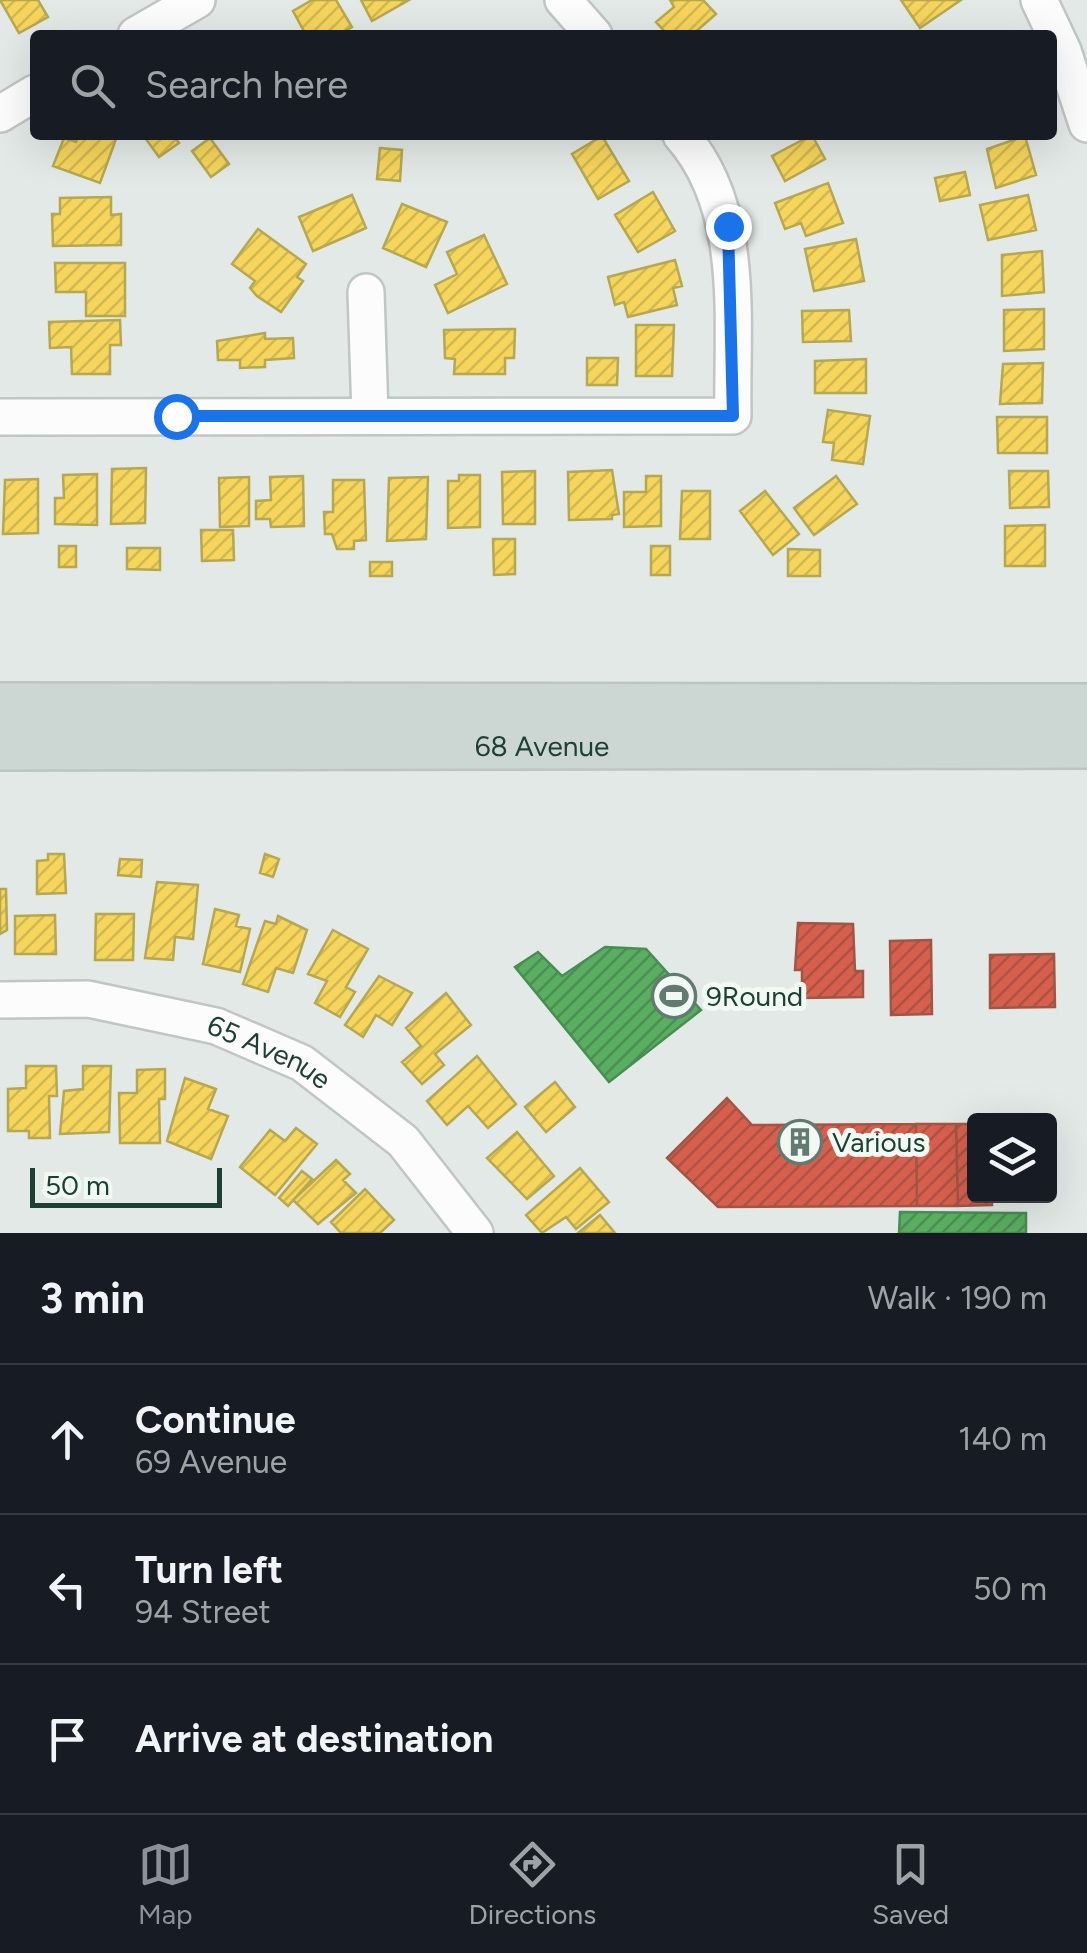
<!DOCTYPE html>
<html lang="en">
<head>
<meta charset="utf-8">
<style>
  :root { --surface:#171b24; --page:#20242c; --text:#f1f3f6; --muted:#9ea1a6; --line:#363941; --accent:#8c9099 }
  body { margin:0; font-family:Figtree,sans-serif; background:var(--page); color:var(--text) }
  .controls { position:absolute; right:30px; bottom:30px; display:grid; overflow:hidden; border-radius:10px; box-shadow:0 10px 40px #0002 }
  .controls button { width:90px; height:90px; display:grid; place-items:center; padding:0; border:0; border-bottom:2px solid var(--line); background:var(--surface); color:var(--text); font:50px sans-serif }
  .scale { position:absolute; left:30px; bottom:25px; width:192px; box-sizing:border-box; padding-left:10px; border:5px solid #1e3f33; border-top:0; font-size:28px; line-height:35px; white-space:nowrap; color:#1e3f33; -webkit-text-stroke:8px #f0f9f4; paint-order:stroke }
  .stop { position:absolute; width:30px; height:30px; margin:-22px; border:8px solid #1a73e8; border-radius:50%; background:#fff }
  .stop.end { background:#1a73e8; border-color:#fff; box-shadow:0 2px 10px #0008 }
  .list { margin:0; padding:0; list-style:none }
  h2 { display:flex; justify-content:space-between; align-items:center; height:130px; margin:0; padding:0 40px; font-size:42px }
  h2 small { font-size:32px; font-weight:400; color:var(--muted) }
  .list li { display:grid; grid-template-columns:65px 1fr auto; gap:30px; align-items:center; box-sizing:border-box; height:150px; padding:0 40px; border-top:2px solid var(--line) }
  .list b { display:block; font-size:38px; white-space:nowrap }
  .list p { margin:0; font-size:32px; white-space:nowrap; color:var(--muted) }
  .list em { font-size:32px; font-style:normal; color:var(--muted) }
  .icon { flex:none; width:55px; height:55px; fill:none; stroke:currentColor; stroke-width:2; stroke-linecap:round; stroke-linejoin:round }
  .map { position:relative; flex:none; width:1087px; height:1233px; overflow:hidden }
  .search { position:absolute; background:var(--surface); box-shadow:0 10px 40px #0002; left:30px; right:30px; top:30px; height:110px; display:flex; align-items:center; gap:25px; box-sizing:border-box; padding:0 35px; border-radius:10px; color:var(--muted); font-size:38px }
  .sheet { height:580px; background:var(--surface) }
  nav { display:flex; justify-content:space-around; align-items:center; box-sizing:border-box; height:140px; border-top:2px solid var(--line); background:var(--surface); font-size:28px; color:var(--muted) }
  nav a { display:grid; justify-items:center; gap:5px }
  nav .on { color:var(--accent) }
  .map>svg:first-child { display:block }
  .homes { fill:url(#homes-hatch); stroke:#b5a850; stroke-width:2.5 }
  .shops { fill:url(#shops-hatch); stroke:#9f5645; stroke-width:2.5 }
  .public { fill:url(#public-hatch); stroke:#488d53; stroke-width:2.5 }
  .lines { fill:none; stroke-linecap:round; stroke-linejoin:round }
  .minor-casing { stroke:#c0c6c3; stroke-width:40 }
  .major-casing { stroke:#bbc6c2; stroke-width:50 }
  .minor { stroke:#fbfcfb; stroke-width:35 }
  .major { stroke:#ccd6d2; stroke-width:45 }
  .route { stroke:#1a73e8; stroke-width:12 }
  .labels { text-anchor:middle; stroke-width:10; stroke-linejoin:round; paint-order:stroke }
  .street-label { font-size:28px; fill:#1e3f33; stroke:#f0f9f4 }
  .poi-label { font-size:28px; fill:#1e3f33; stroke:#f0f9f4; text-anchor:start }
</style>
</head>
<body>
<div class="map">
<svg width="1087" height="1233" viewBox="0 0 1087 1233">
  <defs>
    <pattern id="homes-hatch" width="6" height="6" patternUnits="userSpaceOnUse" patternTransform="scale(2.5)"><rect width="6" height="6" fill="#f6d55c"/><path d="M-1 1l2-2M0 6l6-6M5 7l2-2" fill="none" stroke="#d2b850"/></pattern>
    <pattern id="shops-hatch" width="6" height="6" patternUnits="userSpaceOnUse" patternTransform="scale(2.5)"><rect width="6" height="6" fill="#d6604d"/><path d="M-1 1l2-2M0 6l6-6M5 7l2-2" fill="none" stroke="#ad5141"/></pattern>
    <pattern id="public-hatch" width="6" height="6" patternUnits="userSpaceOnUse" patternTransform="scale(2.5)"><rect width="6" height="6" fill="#5aae61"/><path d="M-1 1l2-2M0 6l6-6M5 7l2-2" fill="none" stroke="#4a8f51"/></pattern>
  </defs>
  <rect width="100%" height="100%" fill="#e3e9e6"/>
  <path class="homes" d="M 0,0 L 38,0 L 48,17 L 19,33 Z
    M 312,0 L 336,0 L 352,27 L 338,35 L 306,35 L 293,11 Z
    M 361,0 L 409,0 L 372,21 Z
    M 670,0 L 703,0 L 716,14 L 692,35 L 668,35 L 656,22 L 674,7 Z
    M 901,0 L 961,0 L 920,28 Z
    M 79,135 L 116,139 L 100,183 L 53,166 L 64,138 L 76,142 Z
    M 143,135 L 173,135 L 179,143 L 159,157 Z
    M 812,135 L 825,159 L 785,181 L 772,156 Z
    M 602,136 L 629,181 L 598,199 L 572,154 Z
    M 1025,136 L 1036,175 L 996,188 L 987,149 Z
    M 210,138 L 229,164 L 211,177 L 192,151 Z
    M 380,148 L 402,150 L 400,181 L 377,179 Z
    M 965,172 L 970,195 L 940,201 L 935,178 Z
    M 828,183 L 843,223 L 806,236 L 801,223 L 785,229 L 775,203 Z
    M 653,192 L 675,231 L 638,252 L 615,215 Z
    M 352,195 L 366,228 L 313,251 L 299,217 Z
    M 1028,195 L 1036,230 L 988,240 L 980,205 Z
    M 111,197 L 111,215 L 121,214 L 121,245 L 53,246 L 52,214 L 60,214 L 60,198 Z
    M 402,204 L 447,222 L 426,267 L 383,248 Z
    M 258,229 L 306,264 L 297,277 L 303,281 L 281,312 L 257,296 L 250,288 L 255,281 L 232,264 Z
    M 484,235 L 507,284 L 448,313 L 435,285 L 457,274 L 447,252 Z
    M 856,239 L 864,281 L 814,291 L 805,249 Z
    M 1042,251 L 1044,292 L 1002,296 L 1002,255 Z
    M 675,260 L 682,286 L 673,288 L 677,305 L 628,317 L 624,302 L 615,305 L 608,277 Z
    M 55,263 L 125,263 L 125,316 L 86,316 L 86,292 L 56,292 Z
    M 1044,309 L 1044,349 L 1004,351 L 1004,310 Z
    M 849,310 L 851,341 L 803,342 L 802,311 Z
    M 120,320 L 121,345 L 110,345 L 110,374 L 72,374 L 71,347 L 50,348 L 49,322 Z
    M 636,325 L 674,325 L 672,376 L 636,376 Z
    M 515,329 L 514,358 L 505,358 L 505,374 L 454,374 L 455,359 L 445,358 L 444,330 Z
    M 265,333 L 265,339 L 293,338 L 294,358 L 265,360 L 265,367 L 240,368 L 240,360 L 218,360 L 217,341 Z
    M 587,358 L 618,358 L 617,385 L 587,385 Z
    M 866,359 L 866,393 L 815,393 L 815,361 Z
    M 1043,363 L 1042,403 L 1000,404 L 1003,364 Z
    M 828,410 L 870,416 L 863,464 L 832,460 L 834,443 L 823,442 Z
    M 997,417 L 1047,417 L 1047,453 L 998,453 Z
    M 146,468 L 145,523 L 111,524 L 112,469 Z
    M 612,470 L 619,514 L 612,515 L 612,519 L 569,520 L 568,472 Z
    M 535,471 L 535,524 L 503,524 L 502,472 Z
    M 1009,471 L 1048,471 L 1049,507 L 1010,508 Z
    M 97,474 L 97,525 L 55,524 L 55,498 L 64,498 L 63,475 Z
    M 459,475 L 480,475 L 480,527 L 448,528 L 448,481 L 459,481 Z
    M 303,476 L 304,526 L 271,527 L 270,519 L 256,519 L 256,501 L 271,500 L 270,477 Z
    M 646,476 L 661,476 L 661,526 L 624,527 L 624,492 L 646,492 Z
    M 836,476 L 857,504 L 814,535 L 794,508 Z
    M 249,477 L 249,526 L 220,527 L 219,478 Z
    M 428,477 L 426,539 L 387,541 L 389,478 Z
    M 38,479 L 38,533 L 3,534 L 5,480 Z
    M 333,480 L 364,480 L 366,540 L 354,541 L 354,549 L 337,549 L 332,534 L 325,534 L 324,512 L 333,512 Z
    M 682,491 L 710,491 L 710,539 L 680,539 Z
    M 765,491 L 799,534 L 773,555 L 740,511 Z
    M 1045,525 L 1045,566 L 1005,566 L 1005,526 Z
    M 201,530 L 233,530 L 234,560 L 202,561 Z
    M 493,539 L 515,539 L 515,574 L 494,575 Z
    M 59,546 L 76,546 L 76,567 L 59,567 Z
    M 651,546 L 670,546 L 670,575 L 651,575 Z
    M 127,548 L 160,548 L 160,570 L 127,569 Z
    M 788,549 L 820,550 L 820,576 L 788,576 Z
    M 370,562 L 392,562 L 392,576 L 370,576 Z
    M 48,854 L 64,854 L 66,893 L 37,894 L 37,861 L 48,860 Z
    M 265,854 L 279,859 L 273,877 L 260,873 Z
    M 120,859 L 142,860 L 141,877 L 118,875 Z
    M 157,882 L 198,885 L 193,939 L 175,937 L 173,960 L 145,958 Z
    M 0,889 L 6,889 L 7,930 L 0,934 Z
    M 215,909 L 239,915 L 236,926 L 250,929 L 240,972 L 203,964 Z
    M 96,914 L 134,914 L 133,960 L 95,960 Z
    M 55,915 L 56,954 L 15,954 L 15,916 Z
    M 278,916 L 307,930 L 293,973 L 276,968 L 268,992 L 243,984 L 265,921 L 276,924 Z
    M 333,930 L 368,949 L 346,987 L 355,992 L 340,1017 L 315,1003 L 327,981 L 308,974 Z
    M 379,976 L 412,993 L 392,1025 L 376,1015 L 363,1037 L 345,1025 Z
    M 446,993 L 471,1025 L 435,1054 L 444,1065 L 422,1084 L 402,1062 L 421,1046 L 406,1028 Z
    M 477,1056 L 516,1104 L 488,1128 L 468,1106 L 447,1125 L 427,1101 Z
    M 26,1066 L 56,1066 L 57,1096 L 49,1096 L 50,1138 L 29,1138 L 29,1131 L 8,1131 L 8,1089 L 26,1088 Z
    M 83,1066 L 111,1066 L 109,1132 L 60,1134 L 64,1091 L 83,1089 Z
    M 165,1069 L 165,1099 L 159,1099 L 160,1143 L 120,1143 L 119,1093 L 137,1093 L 137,1070 Z
    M 185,1078 L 216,1089 L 208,1109 L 228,1116 L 211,1159 L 167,1141 Z
    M 555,1082 L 575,1107 L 546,1132 L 525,1107 Z
    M 296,1128 L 317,1144 L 275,1195 L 240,1167 L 270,1130 L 285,1141 Z
    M 517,1132 L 554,1176 L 527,1199 L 487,1158 Z
    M 336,1160 L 350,1174 L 343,1180 L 356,1193 L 318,1224 L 293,1200 Z
    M 580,1168 L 609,1202 L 576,1229 L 566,1217 L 542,1233 L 526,1215 Z
    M 302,1171 L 312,1179 L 288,1206 L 279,1198 Z
    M 365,1189 L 394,1220 L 380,1233 L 341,1233 L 331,1222 Z
    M 600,1215 L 615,1233 L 578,1233 Z"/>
  <path class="shops" d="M 798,923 L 853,924 L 855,971 L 863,971 L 863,997 L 802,998 L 802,970 L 795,970 Z
    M 931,940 L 932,1014 L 891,1015 L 890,941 Z
    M 1054,954 L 1055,1007 L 990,1008 L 990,955 Z
    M 727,1098 L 752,1125 L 916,1124 L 917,1206 L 718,1207 L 667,1158 Z
    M 916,1124 L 956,1124 L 958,1206 L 917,1206 Z
    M 956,1124 L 974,1124 L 974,1196 L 992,1196 L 992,1205 L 958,1206 Z"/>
  <path class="public" d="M 605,947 L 646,949 L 701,1010 L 609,1082 L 515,967 L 538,952 L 562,976 Z
    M 900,1212 L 1026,1213 L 1026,1233 L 899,1233 Z"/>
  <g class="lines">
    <defs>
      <g id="minor">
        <path d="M 563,0 L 594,35"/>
        <path d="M 1039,0 L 1063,51 L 1087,124"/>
        <path d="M 136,35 L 197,0"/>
        <path d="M 0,114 L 35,93"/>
        <path d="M 366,292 L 370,415"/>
        <path d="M 0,417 L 733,416 C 731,323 747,210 681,135"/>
        <path id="s1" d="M 0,1000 L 88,999 L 216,1026 L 302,1063 L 403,1141 L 475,1233"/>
      </g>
      <g id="major">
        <path d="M 0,706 L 1087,707"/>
        <path id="s2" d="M 0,747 L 1087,745"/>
      </g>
    </defs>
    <use href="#minor" class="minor-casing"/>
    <use href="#major" class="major-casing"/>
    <use href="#minor" class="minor"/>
    <use href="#major" class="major"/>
  </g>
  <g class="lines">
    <path class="route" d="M 176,416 L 733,416 L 728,226"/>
  </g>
  <defs>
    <symbol id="stadium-ring" viewBox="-11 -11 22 22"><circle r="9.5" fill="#f0f9f4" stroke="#637a72" stroke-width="1.5"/><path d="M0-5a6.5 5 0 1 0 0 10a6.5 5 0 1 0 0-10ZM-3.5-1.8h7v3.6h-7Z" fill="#637a72"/></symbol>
    <symbol id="building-ring" viewBox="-11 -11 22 22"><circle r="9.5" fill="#f0f9f4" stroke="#637a72" stroke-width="1.5"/><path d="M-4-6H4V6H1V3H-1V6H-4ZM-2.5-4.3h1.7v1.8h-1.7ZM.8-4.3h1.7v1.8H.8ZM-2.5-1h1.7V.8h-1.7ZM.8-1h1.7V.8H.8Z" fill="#637a72"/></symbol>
  </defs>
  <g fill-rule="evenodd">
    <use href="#stadium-ring" x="649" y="971" width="50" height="50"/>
    <use href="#building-ring" x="775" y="1117" width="50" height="50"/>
  </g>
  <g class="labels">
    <g class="street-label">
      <text dy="10" stroke="none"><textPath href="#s2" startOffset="542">68 Avenue</textPath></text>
      <text dy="10" stroke="none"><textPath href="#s1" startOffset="278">65 Avenue</textPath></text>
    </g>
    <g class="poi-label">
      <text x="706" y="1006">9Round</text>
      <text x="832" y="1152">Various</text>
    </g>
  </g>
</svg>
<div class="controls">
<button><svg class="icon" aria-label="layers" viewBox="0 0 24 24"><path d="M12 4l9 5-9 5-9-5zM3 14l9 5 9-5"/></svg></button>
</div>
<div class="scale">50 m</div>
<div class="stop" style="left:176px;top:416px"></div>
<div class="stop end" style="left:728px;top:226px"></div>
<div class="search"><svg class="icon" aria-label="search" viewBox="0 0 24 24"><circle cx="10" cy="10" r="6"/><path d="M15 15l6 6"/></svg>Search here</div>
</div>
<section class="sheet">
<h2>3 min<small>Walk · 190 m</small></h2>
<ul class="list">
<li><svg class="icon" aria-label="ahead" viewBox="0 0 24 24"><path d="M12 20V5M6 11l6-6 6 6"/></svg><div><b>Continue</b><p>69 Avenue</p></div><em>140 m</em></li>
<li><svg class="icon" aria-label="left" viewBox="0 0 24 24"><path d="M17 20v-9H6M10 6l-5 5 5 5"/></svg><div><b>Turn left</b><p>94 Street</p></div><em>50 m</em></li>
<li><svg class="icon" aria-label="arrive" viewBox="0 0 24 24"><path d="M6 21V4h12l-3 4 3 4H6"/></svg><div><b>Arrive at destination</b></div></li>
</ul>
</section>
<nav>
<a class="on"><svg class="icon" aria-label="map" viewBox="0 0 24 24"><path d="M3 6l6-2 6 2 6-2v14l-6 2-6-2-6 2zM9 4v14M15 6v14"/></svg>Map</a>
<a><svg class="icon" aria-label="directions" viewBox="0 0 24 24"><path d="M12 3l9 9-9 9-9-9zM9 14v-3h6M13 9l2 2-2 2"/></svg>Directions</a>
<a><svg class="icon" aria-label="saved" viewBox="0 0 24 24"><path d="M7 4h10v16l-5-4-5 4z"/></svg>Saved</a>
</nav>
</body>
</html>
